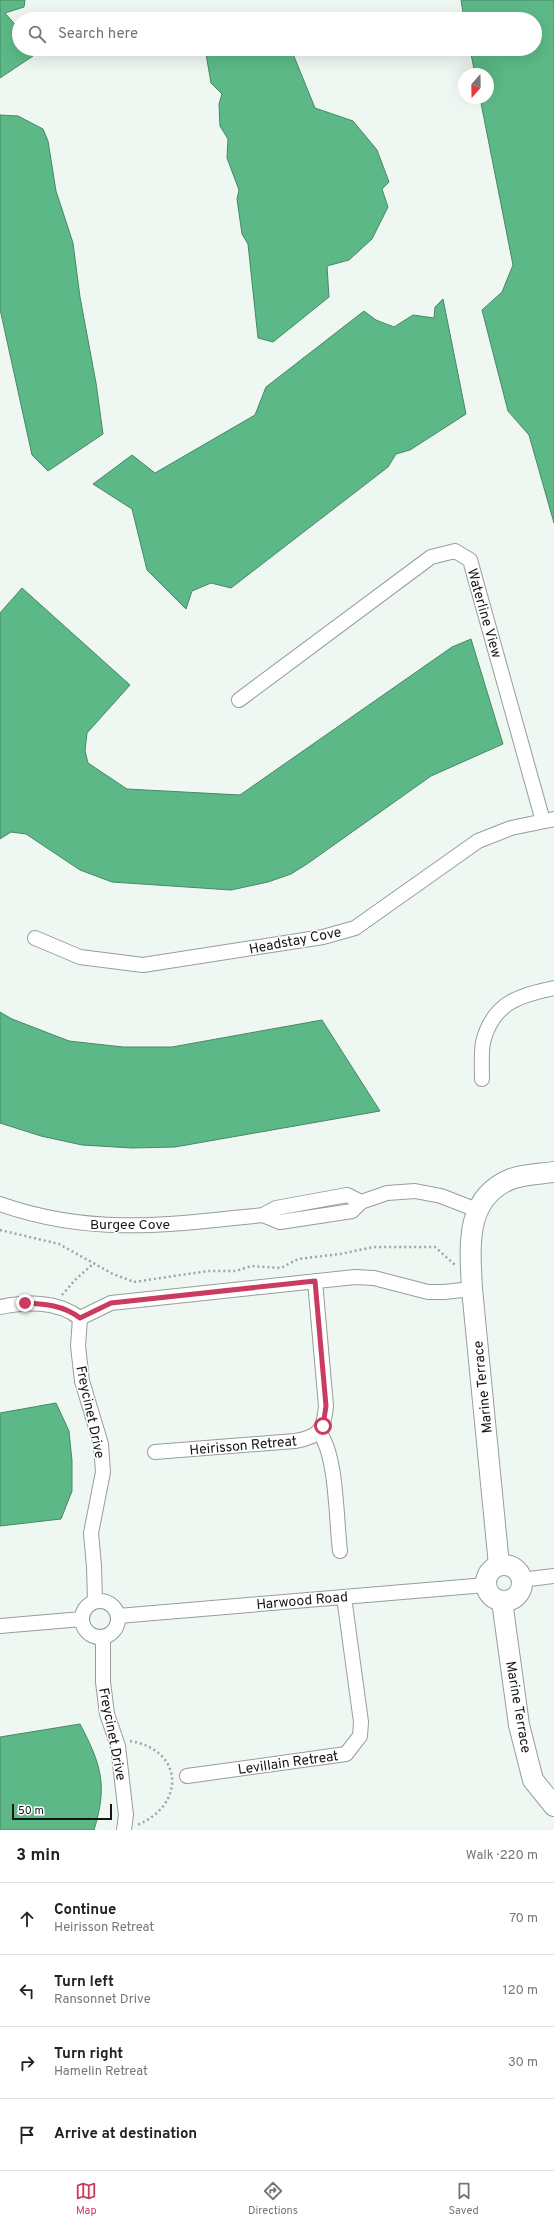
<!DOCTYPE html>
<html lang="en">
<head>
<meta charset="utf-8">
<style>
  :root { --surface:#fff; --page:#f6f6f6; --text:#222; --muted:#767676; --line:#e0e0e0; --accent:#ca3b60 }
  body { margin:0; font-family:Overpass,sans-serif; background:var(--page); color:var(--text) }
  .compass { position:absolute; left:458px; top:68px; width:36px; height:36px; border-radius:50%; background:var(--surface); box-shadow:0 4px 16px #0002; rotate:200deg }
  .scale { position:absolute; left:12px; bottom:10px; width:100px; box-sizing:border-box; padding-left:4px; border:2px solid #151716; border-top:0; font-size:11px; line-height:14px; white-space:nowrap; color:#151716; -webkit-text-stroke:3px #fff; paint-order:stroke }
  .stop { position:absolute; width:12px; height:12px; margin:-9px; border:3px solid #ca3b60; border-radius:50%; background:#fff }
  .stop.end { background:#ca3b60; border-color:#fff; box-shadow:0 1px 4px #0008 }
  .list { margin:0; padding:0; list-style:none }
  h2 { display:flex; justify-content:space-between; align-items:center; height:52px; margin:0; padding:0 16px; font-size:17px }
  h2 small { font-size:13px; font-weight:400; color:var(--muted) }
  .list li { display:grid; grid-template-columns:26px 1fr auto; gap:12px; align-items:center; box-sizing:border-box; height:72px; padding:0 16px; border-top:1px solid var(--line) }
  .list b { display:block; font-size:15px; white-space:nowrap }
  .list p { margin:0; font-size:13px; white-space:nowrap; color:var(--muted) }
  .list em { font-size:13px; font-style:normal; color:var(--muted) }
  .icon { flex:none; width:22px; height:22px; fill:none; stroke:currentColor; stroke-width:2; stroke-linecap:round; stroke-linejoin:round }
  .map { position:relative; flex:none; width:554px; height:1830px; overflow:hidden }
  .search { position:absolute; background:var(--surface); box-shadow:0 4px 16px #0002; left:12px; right:12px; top:12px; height:44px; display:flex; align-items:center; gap:10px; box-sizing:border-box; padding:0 14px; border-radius:22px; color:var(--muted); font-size:15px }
  .sheet { height:340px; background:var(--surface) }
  nav { display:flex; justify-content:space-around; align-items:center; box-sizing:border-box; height:56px; border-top:1px solid var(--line); background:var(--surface); font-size:11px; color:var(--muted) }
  nav a { display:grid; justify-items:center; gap:2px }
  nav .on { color:var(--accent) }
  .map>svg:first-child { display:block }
  .water { fill:#5cb987; stroke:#478865 }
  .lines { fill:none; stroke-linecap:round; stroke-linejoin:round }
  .street-casing { stroke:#979e99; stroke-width:16 }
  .secondary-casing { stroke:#979e99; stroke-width:22 }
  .path { stroke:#9ea4a1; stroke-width:2.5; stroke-dasharray:2 3; stroke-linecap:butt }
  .street { stroke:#fff; stroke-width:14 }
  .secondary { stroke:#fff; stroke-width:20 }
  .route { stroke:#ca3b60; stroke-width:5 }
  .labels { text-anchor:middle; stroke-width:3; stroke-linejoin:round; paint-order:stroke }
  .street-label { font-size:14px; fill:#151716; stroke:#fff }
</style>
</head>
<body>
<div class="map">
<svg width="554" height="1830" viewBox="0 0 554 1830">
  <rect width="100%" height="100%" fill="#eff7f2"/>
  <path class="water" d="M 0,0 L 25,0 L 24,7 L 5,13 L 19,29 L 19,49 L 30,49 L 33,56 L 0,78 Z
    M 461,0 L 554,0 L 554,523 L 529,435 L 508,411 L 482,310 L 502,292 L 513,265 L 480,98 L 488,98 L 488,74 L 475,74 L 470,49 L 535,49 L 535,19 L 464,19 Z
    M 212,49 L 291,49 L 315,108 L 353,121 L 377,150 L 389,182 L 382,189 L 388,207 L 372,239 L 349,260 L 327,266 L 329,297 L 273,342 L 258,338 L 248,244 L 242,234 L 237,199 L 239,190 L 227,158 L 228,139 L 220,126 L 219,104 L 222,94 L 211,83 L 206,54 Z
    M 0,115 L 18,116 L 43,129 L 48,141 L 56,191 L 73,243 L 80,297 L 96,383 L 103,434 L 48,471 L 32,455 L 0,309 Z
    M 443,299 L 466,414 L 410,450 L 396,454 L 388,467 L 231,588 L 211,583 L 192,591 L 186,609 L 147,570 L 132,509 L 93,484 L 132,455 L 155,473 L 255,415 L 266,387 L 364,311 L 376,320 L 394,327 L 413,315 L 434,318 L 435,307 Z
    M 22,588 L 130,685 L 87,733 L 85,751 L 88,763 L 127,789 L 240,795 L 452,647 L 471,639 L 503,744 L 431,776 L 307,864 L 291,874 L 268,882 L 231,890 L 112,882 L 80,870 L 26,834 L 11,832 L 0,839 L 0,613 Z
    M 0,1012 L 12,1019 L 69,1041 L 123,1047 L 172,1047 L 322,1020 L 380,1111 L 175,1147 L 132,1148 L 82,1145 L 41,1136 L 0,1123 Z
    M 56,1403 L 69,1431 L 72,1461 L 72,1491 L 61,1519 L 0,1526 L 0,1413 Z
    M 80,1724 C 101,1764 108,1785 94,1830 L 0,1830 L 0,1737 Z"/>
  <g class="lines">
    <defs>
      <path id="street" d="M 239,700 L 431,557 L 455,551 L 470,560 L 543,821
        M 35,938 L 80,957 L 143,965 L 323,937 L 355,928 L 478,841 L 511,828 L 554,819
        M 482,1079 C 482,1068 481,1054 483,1042 C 493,1003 519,995 554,988
        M 0,1204 C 91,1236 169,1225 263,1215 L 276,1208 L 347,1195 L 361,1202
        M 263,1215 L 280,1222 L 352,1211 L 361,1202 L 387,1193 L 415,1191 L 441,1196 L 477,1210
        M 0,1307 C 27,1302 56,1300 80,1318
        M 80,1318 L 111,1303 L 355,1277 L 374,1278 L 428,1292 L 444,1292 L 472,1289
        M 80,1318 L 78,1346 L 82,1381 L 101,1444 L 103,1472 L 91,1533 L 94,1566 L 95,1601
        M 319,1432 C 337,1455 336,1519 340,1551
        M 155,1452 L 295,1441 C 319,1437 324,1430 326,1406 L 315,1281
        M 521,1580 L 554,1576
        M82 1619a18 18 0 1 1 36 0a18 18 0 1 1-36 0Z
        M 118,1616 L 486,1585
        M 0,1626 L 82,1619
        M 103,1637 L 103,1682 L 107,1714 L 118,1746 L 126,1815 L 124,1830
        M 187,1776 L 346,1754 L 360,1736 L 361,1722 L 344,1597"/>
      <path id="secondary" d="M 499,1565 L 472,1289 C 470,1247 464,1198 511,1179 C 524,1174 541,1174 554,1172
        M486 1583a18 18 0 1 1 36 0a18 18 0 1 1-36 0Z
        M 502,1601 L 519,1725 L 533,1780 L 554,1806"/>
    </defs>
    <use href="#street" class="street-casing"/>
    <use href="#secondary" class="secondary-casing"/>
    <path class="path" d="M 0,1230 L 59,1244 L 113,1274 L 134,1282 L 208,1271 L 236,1271 L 251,1266 L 281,1268 L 298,1259 L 340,1254 L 374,1247 L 435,1247 L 455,1265
      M 62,1295 L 75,1280 L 94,1263
      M 130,1741 C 185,1750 185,1806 137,1825"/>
    <use href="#street" class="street"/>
    <use href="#secondary" class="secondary"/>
  </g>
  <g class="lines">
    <path class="route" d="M 25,1303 C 45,1304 63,1305 80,1318 L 111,1303 L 315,1281 L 326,1406 L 323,1426"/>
  </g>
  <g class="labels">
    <g class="street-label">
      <text transform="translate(485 613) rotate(74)" y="5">Waterline View</text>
      <text transform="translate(295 940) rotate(-11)" y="5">Headstay Cove</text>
      <text x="130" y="1229">Burgee Cove</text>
      <text transform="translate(482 1387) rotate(-96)" y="5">Marine Terrace</text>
      <text transform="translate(91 1412) rotate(78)" y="5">Freycinet Drive</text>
      <text transform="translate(243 1445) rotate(-5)" y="5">Heirisson Retreat</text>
      <text transform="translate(302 1600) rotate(-5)" y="5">Harwood Road</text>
      <text transform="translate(519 1707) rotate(80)" y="5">Marine Terrace</text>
      <text transform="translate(113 1734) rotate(79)" y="5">Freycinet Drive</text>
      <text transform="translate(288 1762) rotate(-8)" y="5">Levillain Retreat</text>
    </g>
  </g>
</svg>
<svg class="compass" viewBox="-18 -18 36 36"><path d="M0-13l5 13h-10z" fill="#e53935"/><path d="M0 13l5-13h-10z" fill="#767676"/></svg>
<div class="scale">50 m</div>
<div class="stop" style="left:323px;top:1426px"></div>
<div class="stop end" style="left:25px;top:1303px"></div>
<div class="search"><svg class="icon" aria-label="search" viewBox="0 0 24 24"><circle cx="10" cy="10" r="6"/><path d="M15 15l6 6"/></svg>Search here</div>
</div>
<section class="sheet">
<h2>3 min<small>Walk · 220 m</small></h2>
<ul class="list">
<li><svg class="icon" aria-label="ahead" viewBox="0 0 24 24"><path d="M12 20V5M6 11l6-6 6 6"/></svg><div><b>Continue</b><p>Heirisson Retreat</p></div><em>70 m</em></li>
<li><svg class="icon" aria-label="left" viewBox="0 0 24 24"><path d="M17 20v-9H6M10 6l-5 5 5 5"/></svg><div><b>Turn left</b><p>Ransonnet Drive</p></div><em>120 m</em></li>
<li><svg class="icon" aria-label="right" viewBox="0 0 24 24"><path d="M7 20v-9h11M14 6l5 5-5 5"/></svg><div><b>Turn right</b><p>Hamelin Retreat</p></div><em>30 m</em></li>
<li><svg class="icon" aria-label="arrive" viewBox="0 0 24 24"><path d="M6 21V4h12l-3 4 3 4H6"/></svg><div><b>Arrive at destination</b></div></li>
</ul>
</section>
<nav>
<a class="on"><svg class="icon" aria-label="map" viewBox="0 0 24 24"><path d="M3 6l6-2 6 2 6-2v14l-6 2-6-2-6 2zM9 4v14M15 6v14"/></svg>Map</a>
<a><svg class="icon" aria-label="directions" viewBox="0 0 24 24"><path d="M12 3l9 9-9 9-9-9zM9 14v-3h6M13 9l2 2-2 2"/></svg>Directions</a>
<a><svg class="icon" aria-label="saved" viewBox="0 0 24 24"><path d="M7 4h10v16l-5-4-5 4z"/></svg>Saved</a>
</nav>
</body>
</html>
